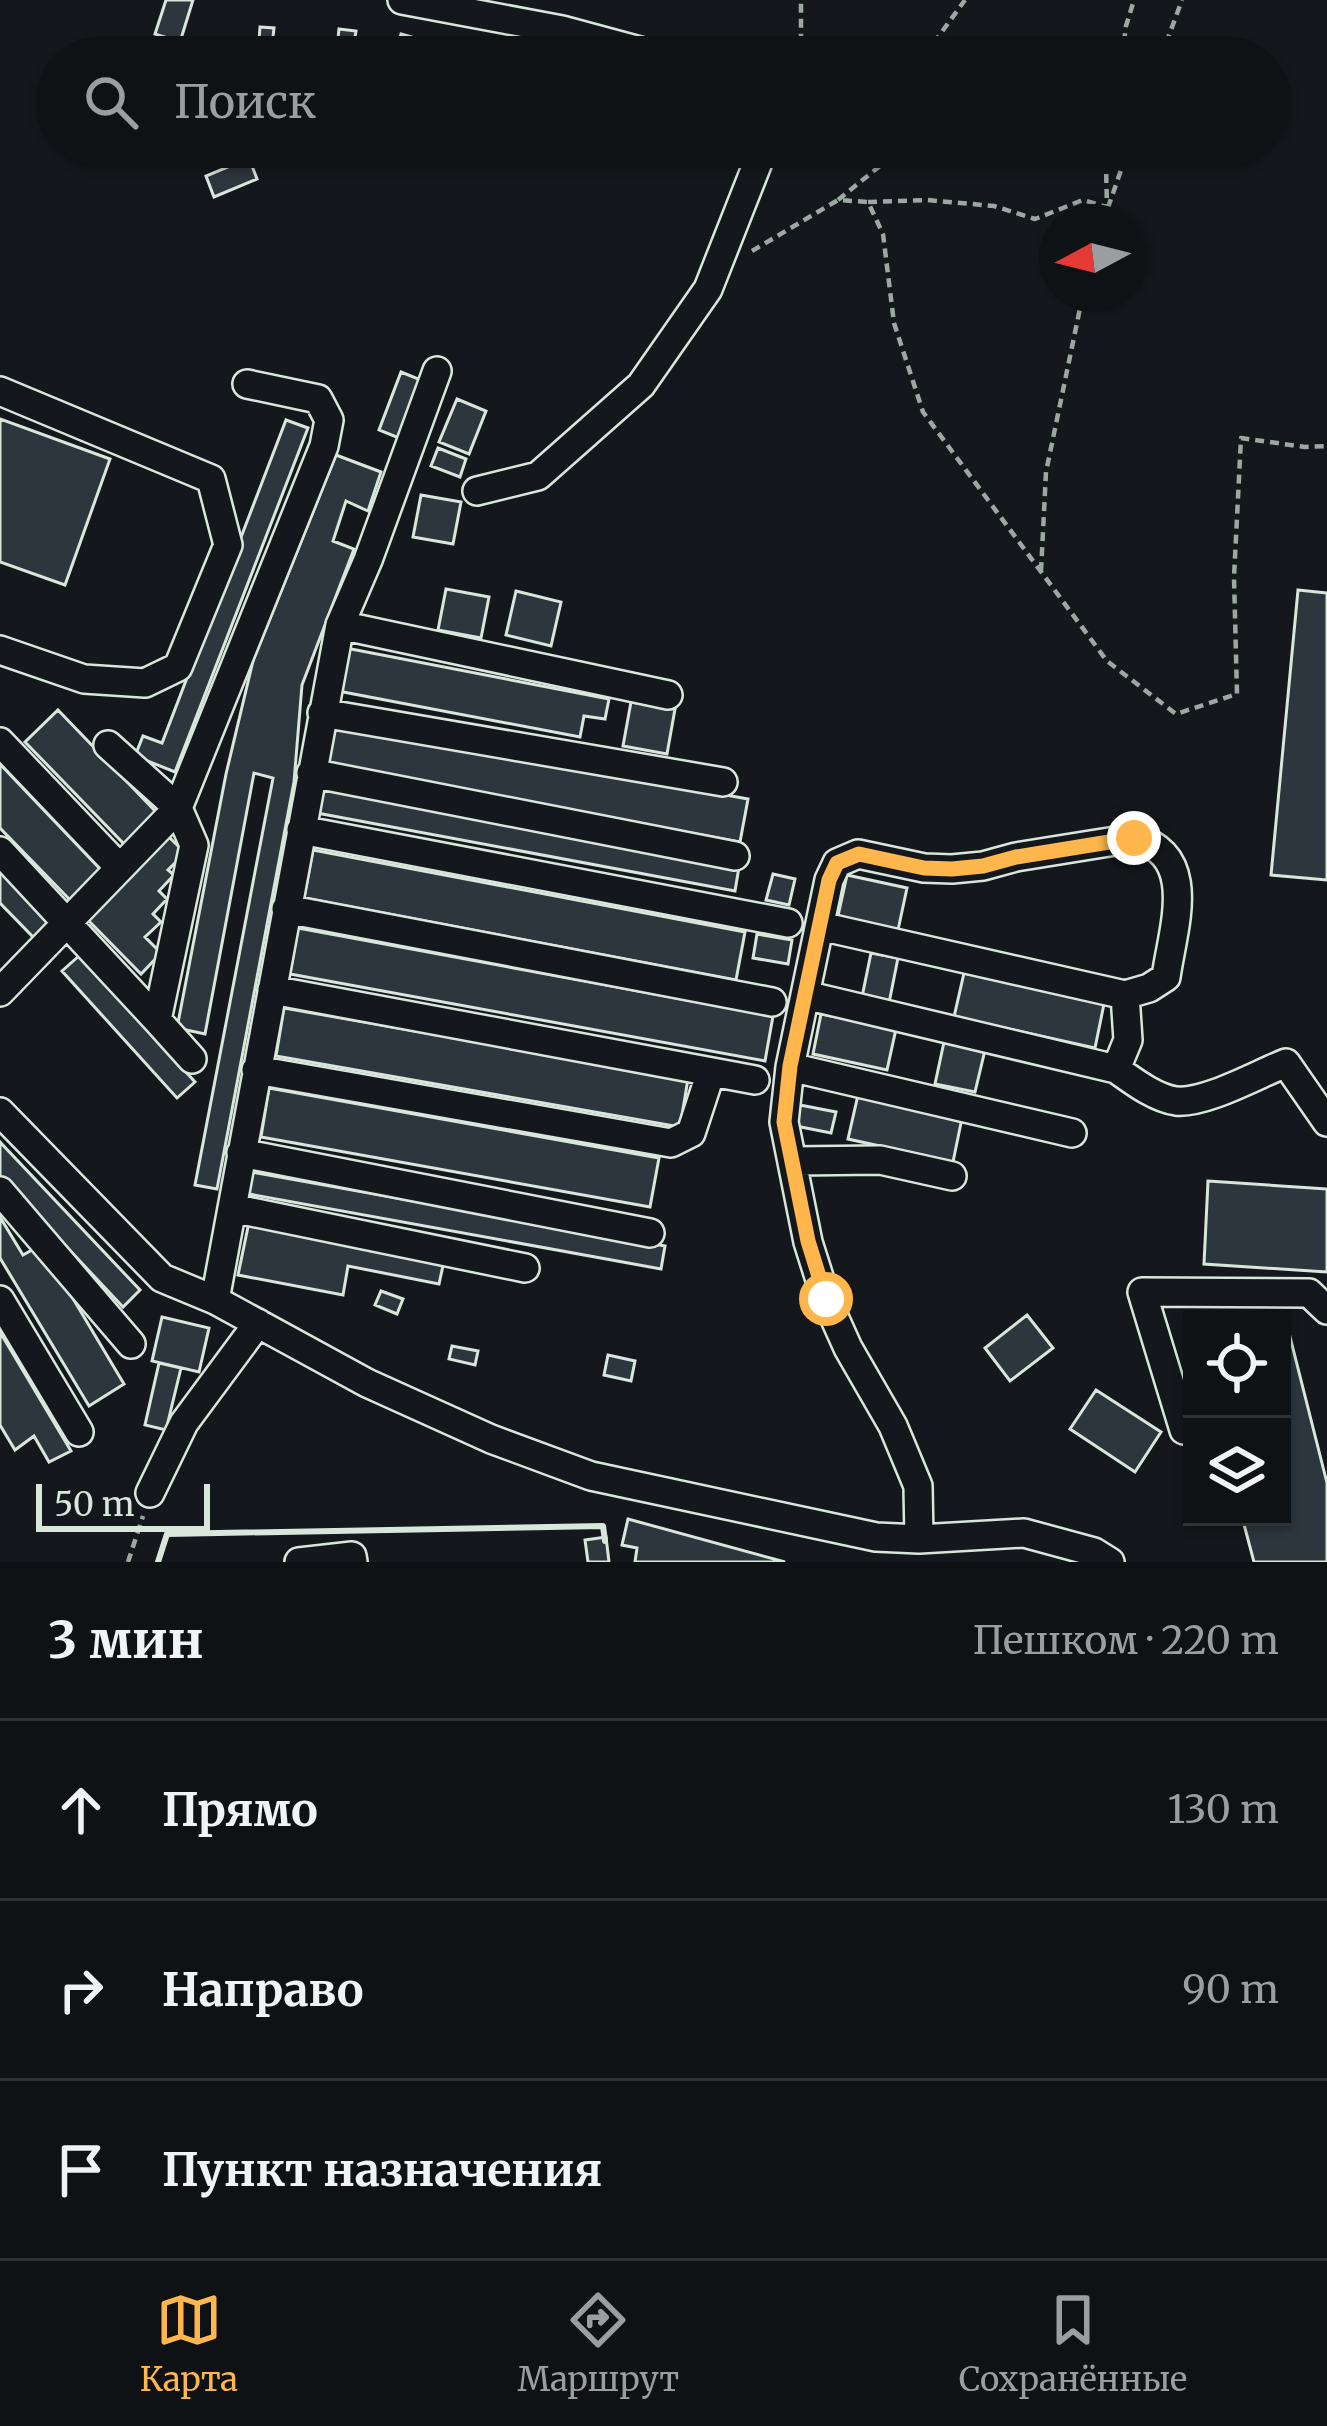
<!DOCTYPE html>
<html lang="ru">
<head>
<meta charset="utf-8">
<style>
  :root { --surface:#0f1215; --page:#1d2022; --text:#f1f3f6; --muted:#9b9ea0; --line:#2f3234; --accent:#ffb74d }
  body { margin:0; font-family:Merriweather,serif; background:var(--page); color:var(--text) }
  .controls { position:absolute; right:36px; bottom:36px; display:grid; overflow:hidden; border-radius:0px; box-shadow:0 3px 9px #0004 }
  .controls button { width:108px; height:108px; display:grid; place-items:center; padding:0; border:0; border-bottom:3px solid var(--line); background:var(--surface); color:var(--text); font:60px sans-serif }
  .compass { position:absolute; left:1039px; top:204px; width:108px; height:108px; border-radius:50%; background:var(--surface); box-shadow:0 3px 9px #0004; rotate:263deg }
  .scale { position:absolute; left:36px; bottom:30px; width:174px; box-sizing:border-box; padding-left:12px; border:6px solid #d8e6dc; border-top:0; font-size:33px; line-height:42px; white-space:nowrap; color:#d8e6dc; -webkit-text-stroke:9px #14181c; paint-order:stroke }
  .stop { position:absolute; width:36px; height:36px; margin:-27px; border:9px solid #ffb74d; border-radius:50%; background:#fff }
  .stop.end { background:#ffb74d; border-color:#fff; box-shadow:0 3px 12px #0008 }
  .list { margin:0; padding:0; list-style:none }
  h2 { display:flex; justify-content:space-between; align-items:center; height:156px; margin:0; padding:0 48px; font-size:51px }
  h2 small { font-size:39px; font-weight:400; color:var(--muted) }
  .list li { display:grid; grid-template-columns:78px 1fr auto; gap:36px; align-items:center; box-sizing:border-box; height:180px; padding:0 48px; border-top:3px solid var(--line) }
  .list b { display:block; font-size:45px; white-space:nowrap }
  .list em { font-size:39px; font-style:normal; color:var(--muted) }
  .icon { flex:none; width:66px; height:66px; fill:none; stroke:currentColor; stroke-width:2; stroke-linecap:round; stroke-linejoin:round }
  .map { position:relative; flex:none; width:1327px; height:1562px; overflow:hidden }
  .search { position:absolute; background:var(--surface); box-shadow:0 3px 9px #0004; left:36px; right:36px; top:36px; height:132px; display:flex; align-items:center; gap:30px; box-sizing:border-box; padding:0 42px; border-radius:66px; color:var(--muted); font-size:45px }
  .sheet { height:696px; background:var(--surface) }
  nav { display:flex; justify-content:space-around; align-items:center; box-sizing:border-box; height:168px; border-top:3px solid var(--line); background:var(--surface); font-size:33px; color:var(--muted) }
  nav a { display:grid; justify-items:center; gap:6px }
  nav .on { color:var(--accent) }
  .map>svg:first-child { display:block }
  .building { fill:#2c363c; stroke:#d8e6dc; stroke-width:3 }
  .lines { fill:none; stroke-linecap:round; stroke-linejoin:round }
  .minor-casing { stroke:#d8e6dc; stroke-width:32 }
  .path { stroke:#9da8a2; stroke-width:4.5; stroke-dasharray:9 6; stroke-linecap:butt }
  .minor { stroke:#14181c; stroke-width:27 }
  .wall { stroke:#d8e6dc; stroke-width:6 }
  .route { stroke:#ffb74d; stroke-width:15 }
</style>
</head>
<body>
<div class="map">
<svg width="1327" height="1562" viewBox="0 0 1327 1562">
  <rect width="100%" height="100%" fill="#14181c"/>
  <path class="building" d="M 166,0 L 193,0 L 180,42 L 155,34 Z
    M 260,27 L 274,28 L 271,55 L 258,54 Z
    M 339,29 L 356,31 L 352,57 L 336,57 Z
    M 401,34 L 429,42 L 425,57 L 397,50 Z
    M 249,158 L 257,179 L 214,197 L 206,176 Z
    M 401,372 L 421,380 L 399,438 L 379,430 Z
    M 457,399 L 486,411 L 469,454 L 439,442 Z
    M 0,419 L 110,459 L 65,585 L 0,562 Z
    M 286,420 L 308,428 L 175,772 L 135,756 L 143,736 L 162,743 Z
    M 438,448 L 466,459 L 460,477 L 431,466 Z
    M 336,455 L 381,472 L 368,511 L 346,501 L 333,541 L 354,549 L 302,685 L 294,782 L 217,1189 L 195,1185 L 273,778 L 254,773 L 205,1034 L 177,1028 L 226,774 L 253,661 Z
    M 421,495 L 461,502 L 453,544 L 413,537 Z
    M 446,589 L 489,597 L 481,638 L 438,630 Z
    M 1298,590 L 1327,593 L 1327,880 L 1271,875 Z
    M 516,591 L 561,602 L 551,646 L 506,635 Z
    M 346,648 L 609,699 L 605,719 L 584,716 L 580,737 L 338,691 Z
    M 631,702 L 675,709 L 667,754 L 623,746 Z
    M 58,710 L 158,814 L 126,846 L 25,742 Z
    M 333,724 L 748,799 L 740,842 L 325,767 Z
    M 0,764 L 102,871 L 71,901 L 0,828 Z
    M 322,789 L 739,867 L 735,891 L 317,813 Z
    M 168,836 L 185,853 L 168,870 L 174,875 L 159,891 L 167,899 L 153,914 L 161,922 L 145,937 L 161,953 L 141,974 L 86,918 Z
    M 313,850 L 745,932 L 736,980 L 304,898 Z
    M 0,870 L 52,924 L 36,940 L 0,903 Z
    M 773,874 L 795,879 L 789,905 L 766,900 Z
    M 847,875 L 907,888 L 898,930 L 838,916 Z
    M 298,928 L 773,1016 L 765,1061 L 290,974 Z
    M 757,934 L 792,940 L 788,964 L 753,958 Z
    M 871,953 L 898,958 L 889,1003 L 862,997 Z
    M 80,955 L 195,1082 L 177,1098 L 62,971 Z
    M 964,973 L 1104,1004 L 1095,1048 L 954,1017 Z
    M 284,1008 L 688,1079 L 680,1127 L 276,1056 Z
    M 821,1014 L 896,1029 L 887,1070 L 813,1054 Z
    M 944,1042 L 985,1050 L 975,1092 L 935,1084 Z
    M 269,1088 L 659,1158 L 650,1207 L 261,1137 Z
    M 858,1095 L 962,1118 L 953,1162 L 848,1139 Z
    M 800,1105 L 836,1112 L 831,1133 L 796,1126 Z
    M 0,1142 L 140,1290 L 123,1307 L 0,1176 Z
    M 252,1172 L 665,1246 L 661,1269 L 249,1194 Z
    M 1208,1181 L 1327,1189 L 1327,1272 L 1204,1264 Z
    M 0,1217 L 23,1255 L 41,1245 L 124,1384 L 89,1406 L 0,1258 Z
    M 249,1222 L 444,1261 L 439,1284 L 348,1266 L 343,1295 L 238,1275 Z
    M 381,1291 L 403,1299 L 397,1314 L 375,1305 Z
    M 1027,1315 L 1053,1348 L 1010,1381 L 985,1348 Z
    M 162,1317 L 209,1328 L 199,1372 L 152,1361 Z
    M 1282,1321 L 1286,1321 L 1327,1483 L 1327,1562 L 1254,1562 L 1242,1517 L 1282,1517 Z
    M 0,1332 L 71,1451 L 49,1462 L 34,1436 L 15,1450 L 0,1425 Z
    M 452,1346 L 478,1351 L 475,1365 L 449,1359 Z
    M 608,1355 L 635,1361 L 631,1381 L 604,1375 Z
    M 159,1363 L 181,1368 L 166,1430 L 145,1425 Z
    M 1096,1390 L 1161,1432 L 1135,1472 L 1070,1429 Z
    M 628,1519 L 785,1562 L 635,1562 L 637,1548 L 622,1545 Z
    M 606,1537 L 609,1562 L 588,1562 L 585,1540 Z"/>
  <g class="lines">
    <defs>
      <path id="minor" d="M 402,0 L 562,30 L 662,57
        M 0,391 L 211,479 L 228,545 L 178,667 L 145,683 L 84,679 L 0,650
        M 477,491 L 538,476 L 641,385 L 708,289 L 764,147
        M 340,625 L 668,695
        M 322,713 L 723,782
        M 0,742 L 119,867
        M 311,773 L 735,856
        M 301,830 L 788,923
        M 0,851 L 157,1020 L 194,845 L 178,808 L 108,745
        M 286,909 L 772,1002
        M 820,926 L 1125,995 L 1128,1040 L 1116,1069 C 1133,1081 1155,1098 1176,1101 C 1205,1104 1258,1074 1286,1063 L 1327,1122
        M 272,990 L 755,1080
        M 0,992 L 178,808 L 324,446 L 329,420 L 318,399 L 247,384
        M 805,995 L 1116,1069
        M 157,1020 L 192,1059
        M 790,1067 L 1072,1133
        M 256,1070 L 671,1143 L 691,1133 L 711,1072
        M 0,1112 L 162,1278 L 215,1300 L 367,1383 L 491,1439 L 591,1476 L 876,1537 L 919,1539 L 1024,1533 L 1094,1552 L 1110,1562
        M 241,1153 L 650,1233
        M 794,1161 L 880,1160 L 952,1176
        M 0,1191 L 131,1344
        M 232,1208 L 525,1268
        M 0,1300 L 79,1432
        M 215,1300 L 340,625 L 368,560 L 437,371
        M 1184,1430 L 1142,1292 L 1309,1293 L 1327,1310
        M 150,1493 L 184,1423 L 258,1323
        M 919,1539 L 918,1486 L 893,1426 L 848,1348 L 826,1299 L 808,1242 L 784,1122 L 790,1067 L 829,880 L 837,863 L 858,854 L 924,868 L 952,869 L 983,866 L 1016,857 L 1134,838 C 1200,855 1173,927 1166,977 L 1149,988 L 1125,995
        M 299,1562 L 352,1556 L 353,1562"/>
    </defs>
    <use href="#minor" class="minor-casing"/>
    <path class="path" d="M 796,57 L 801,42 L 801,0
      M 928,57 L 933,44 L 965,0
      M 1122,57 L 1126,26 L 1134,0
      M 1161,57 L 1182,0
      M 838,200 L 886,161 L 892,147
      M 868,202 L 927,200 L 994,206 L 1035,219 L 1083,200 L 1107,207 L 1106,165 L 1109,147
      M 1103,222 L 1129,147
      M 752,251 L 838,200 L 868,202 L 883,234 L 894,323 L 923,412 L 1107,661 L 1176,714 L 1237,694 L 1234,577 L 1241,438 L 1305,447 L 1327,446
      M 1041,571 L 1046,472 L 1083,294
      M 128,1562 L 143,1516"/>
    <use href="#minor" class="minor"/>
    <path class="wall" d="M 158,1562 L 167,1534 L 603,1526 L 605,1541"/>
  </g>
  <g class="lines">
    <path class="route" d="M 826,1299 L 808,1241 L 784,1122 L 790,1066 L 829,880 L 837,863 L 859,854 L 924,868 L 952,869 L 983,866 L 1016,857 L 1134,838"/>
  </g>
</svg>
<div class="controls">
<button><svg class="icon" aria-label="locate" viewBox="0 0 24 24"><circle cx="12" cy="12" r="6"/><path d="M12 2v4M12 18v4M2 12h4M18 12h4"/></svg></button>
<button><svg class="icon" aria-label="layers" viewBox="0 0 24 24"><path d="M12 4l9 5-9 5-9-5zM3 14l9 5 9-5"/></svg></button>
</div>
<svg class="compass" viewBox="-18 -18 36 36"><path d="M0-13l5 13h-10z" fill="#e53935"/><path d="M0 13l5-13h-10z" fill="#9b9ea0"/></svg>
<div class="scale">50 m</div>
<div class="stop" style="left:826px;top:1299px"></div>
<div class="stop end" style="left:1134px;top:838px"></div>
<div class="search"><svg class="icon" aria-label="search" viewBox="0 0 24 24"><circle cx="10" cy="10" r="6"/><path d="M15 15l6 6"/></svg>Поиск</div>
</div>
<section class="sheet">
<h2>3 мин<small>Пешком · 220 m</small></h2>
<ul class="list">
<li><svg class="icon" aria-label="ahead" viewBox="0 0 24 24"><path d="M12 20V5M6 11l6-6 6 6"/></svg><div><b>Прямо</b></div><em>130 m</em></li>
<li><svg class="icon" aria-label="right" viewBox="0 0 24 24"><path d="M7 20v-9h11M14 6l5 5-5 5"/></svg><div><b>Направо</b></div><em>90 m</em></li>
<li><svg class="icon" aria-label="arrive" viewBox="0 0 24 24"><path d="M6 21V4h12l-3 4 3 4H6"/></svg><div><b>Пункт назначения</b></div></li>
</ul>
</section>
<nav>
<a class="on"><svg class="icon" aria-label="map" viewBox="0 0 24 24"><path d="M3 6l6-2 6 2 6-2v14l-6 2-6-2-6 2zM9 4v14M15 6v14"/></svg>Карта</a>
<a><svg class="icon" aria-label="directions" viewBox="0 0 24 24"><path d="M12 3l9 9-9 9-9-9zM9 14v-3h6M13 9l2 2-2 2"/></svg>Маршрут</a>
<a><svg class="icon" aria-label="saved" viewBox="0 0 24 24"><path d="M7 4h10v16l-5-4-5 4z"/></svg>Сохранённые</a>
</nav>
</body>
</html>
